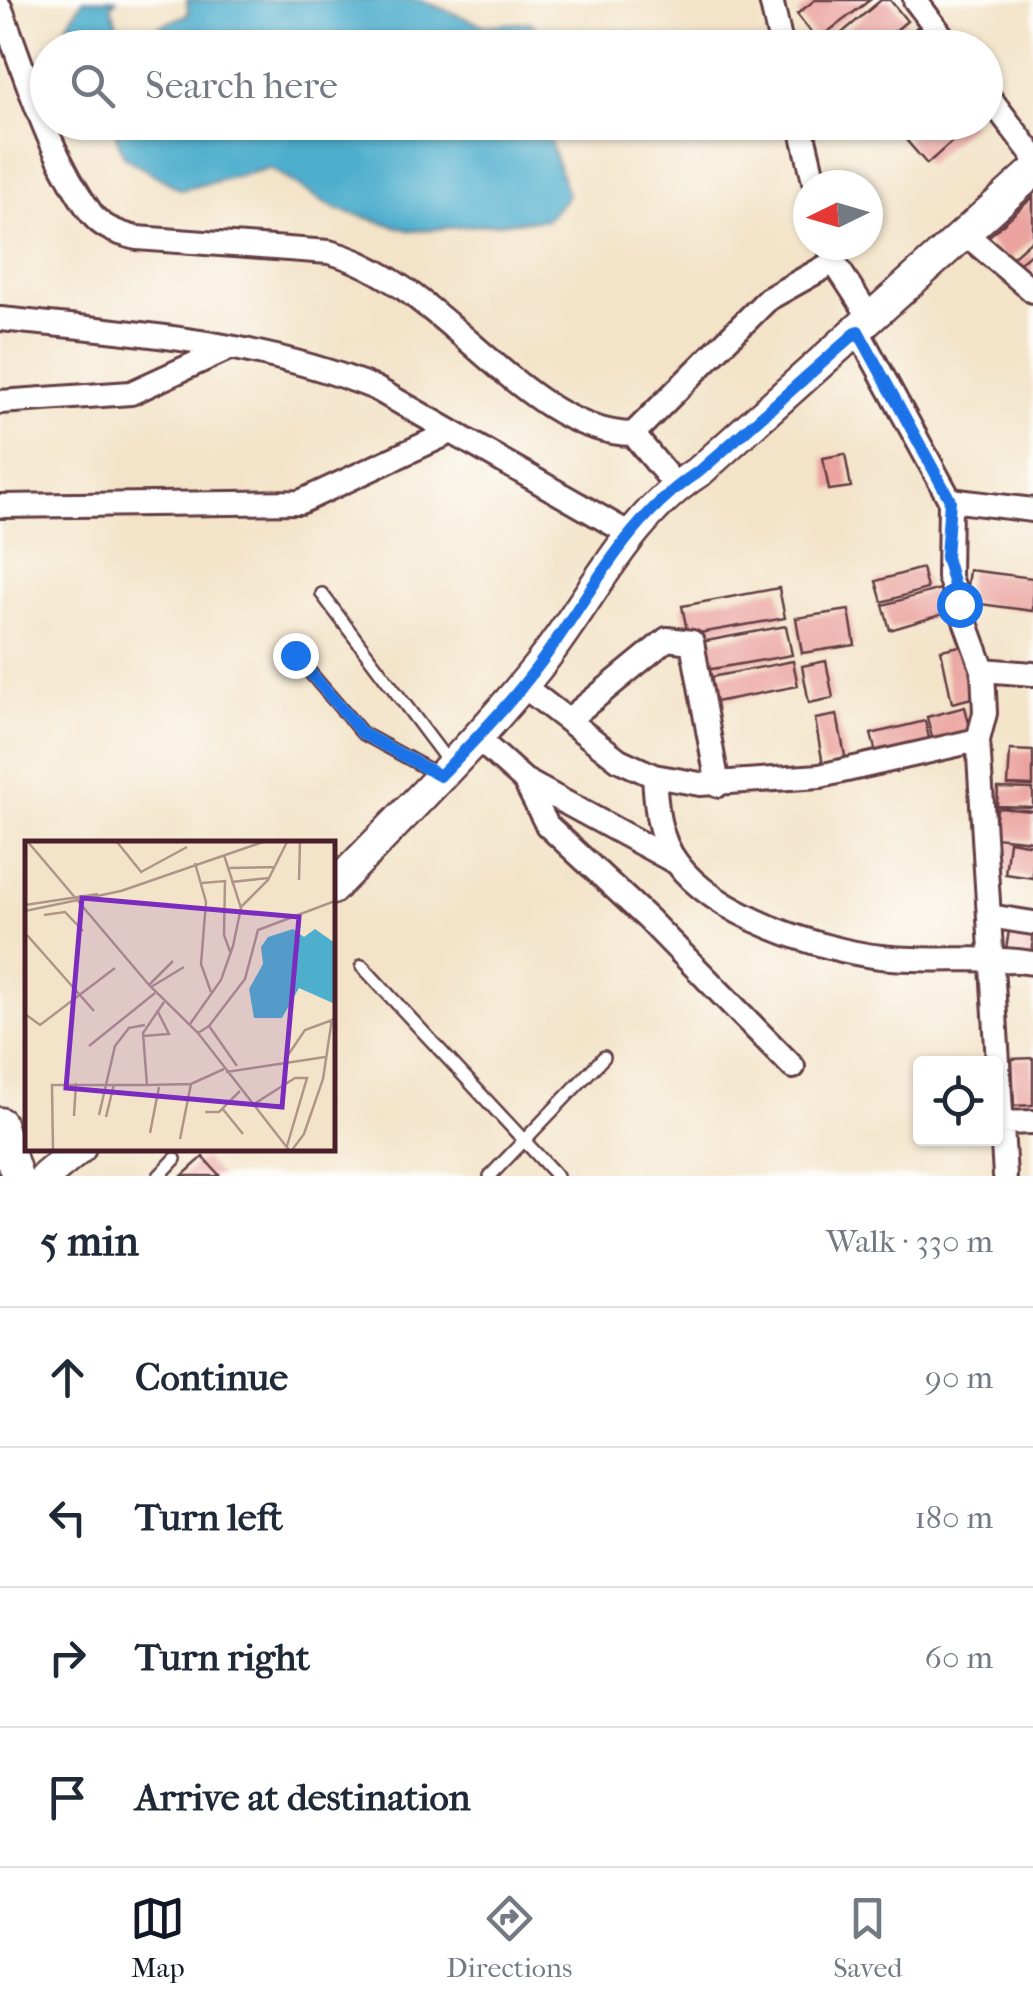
<!DOCTYPE html>
<html lang="en">
<head>
<meta charset="utf-8">
<style>
  :root { --surface:#fff; --page:#f2f2f3; --text:#1f2937; --muted:#747a83; --line:#e0e1e3; --accent:#111827 }
  body { margin:0; font-family:"IM FELL French Canon",serif; background:var(--page); color:var(--text) }
  .controls { position:absolute; right:30px; bottom:30px; display:grid; overflow:hidden; border-radius:10px; box-shadow:0 2px 8px #0004 }
  .controls button { width:90px; height:90px; display:grid; place-items:center; padding:0; border:0; border-bottom:2px solid var(--line); background:var(--surface); color:var(--text); font:50px sans-serif }
  .compass { position:absolute; left:793px; top:170px; width:90px; height:90px; border-radius:50%; background:var(--surface); box-shadow:0 2px 8px #0004; rotate:265deg }
  .stop { position:absolute; width:30px; height:30px; margin:-22px; border:8px solid #1a73e8; border-radius:50%; background:#fff }
  .stop.end { background:#1a73e8; border-color:#fff; box-shadow:0 2px 10px #0008 }
  .list { margin:0; padding:0; list-style:none }
  h2 { display:flex; justify-content:space-between; align-items:center; height:130px; margin:0; padding:0 40px; font-size:42px }
  h2 small { font-size:32px; font-weight:400; color:var(--muted) }
  .list li { display:grid; grid-template-columns:65px 1fr auto; gap:30px; align-items:center; box-sizing:border-box; height:140px; padding:0 40px; border-top:2px solid var(--line) }
  .list b { display:block; font-size:38px; white-space:nowrap }
  .list em { font-size:32px; font-style:normal; color:var(--muted) }
  .icon { flex:none; width:55px; height:55px; fill:none; stroke:currentColor; stroke-width:2; stroke-linecap:round; stroke-linejoin:round }
  .map { position:relative; flex:none; width:1033px; height:1176px; overflow:hidden }
  .search { position:absolute; background:var(--surface); box-shadow:0 2px 8px #0004; left:30px; right:30px; top:30px; height:110px; display:flex; align-items:center; gap:25px; box-sizing:border-box; padding:0 35px; border-radius:55px; color:var(--muted); font-size:38px }
  .sheet { height:690px; background:var(--surface) }
  nav { display:flex; justify-content:space-around; align-items:center; box-sizing:border-box; height:140px; border-top:2px solid var(--line); background:var(--surface); font-size:28px; color:var(--muted) }
  nav a { display:grid; justify-items:center; gap:5px }
  nav .on { color:var(--accent) }
  .map>svg:first-child { display:block }
  .water { fill:#4eaecd; stroke:#4c667c; stroke-width:2.5 }
  .building { fill:#eba39f }
  .lines { fill:none; stroke-linecap:round; stroke-linejoin:round }
  .service-casing { stroke:#633c43; stroke-width:16 }
  .minor-casing { stroke:#633c43; stroke-width:28 }
  .tertiary-casing { stroke:#633c43; stroke-width:35 }
  .service { stroke:#fff; stroke-width:11 }
  .minor { stroke:#fff; stroke-width:22 }
  .tertiary { stroke:#fff; stroke-width:30 }
  .route { stroke:#1a73e8; stroke-width:12 }
  .inset-road { fill:none; stroke:#af9589; stroke-width:2.5 }
  .view { fill:#7b2cbf; fill-opacity:0.15; stroke:#7b2cbf; stroke-width:5 }
  .inset-edge { fill:none; stroke:#4a1f2b; stroke-width:5 }
</style>
</head>
<body>
<div class="map">
<svg width="1033" height="1176" viewBox="0 0 1033 1176">
  <rect width="100%" height="100%" fill="#fdfcf7"/>
  <filter id="ink" filterUnits="userSpaceOnUse"><feTurbulence type="fractalNoise" baseFrequency=".01" numOctaves="2"/><feDisplacementMap in="SourceGraphic" scale="20" xChannelSelector="R" yChannelSelector="G"/><feConvolveMatrix kernelMatrix="1 2 1 2 8 2 1 2 1" color-interpolation-filters="sRGB"/></filter>
  <filter id="wash" filterUnits="userSpaceOnUse"><feTurbulence type="fractalNoise" baseFrequency=".0048" numOctaves="4" result="noise"/><feDisplacementMap in="SourceGraphic" scale="40" xChannelSelector="R" yChannelSelector="G"/><feGaussianBlur stdDeviation="2.25" result="paint"/><feColorMatrix in="noise" values="0 0 0 0 0 0 0 0 0 0 0 0 0 0 0 0 0 1.4 0 .05"/><feComposite in="paint" operator="in"/></filter>
  <g filter="url(#wash)">
    <rect width="100%" height="100%" fill="#f3e3c8"/>
    <path class="water" d="M 83,0 L 116,0 L 111,6 L 123,43 L 188,14 L 187,0 L 420,0 L 485,26 L 530,22 L 556,47 L 87,47 L 67,25 Z
      M 112,123 L 554,123 L 548,136 L 568,195 L 547,219 L 412,231 L 334,208 L 270,168 L 181,190 L 124,157 Z"/>
    <g id="blocks">
      <path class="building" d="M 815,0 L 870,0 L 817,40 L 797,14 Z
        M 881,0 L 890,0 L 907,21 L 875,48 L 824,48 Z
        M 917,27 L 934,48 L 893,48 Z
        M 928,122 L 974,122 L 927,164 L 907,141 Z
        M 1033,197 L 1033,239 L 1007,262 L 986,239 Z
        M 1033,251 L 1033,286 L 1016,266 Z
        M 845,454 L 851,487 L 829,490 L 823,458 Z
        M 922,568 L 927,589 L 882,602 L 876,581 Z
        M 969,570 L 1033,578 L 1033,611 L 965,602 Z
        M 779,588 L 785,618 L 688,635 L 682,606 Z
        M 940,589 L 947,613 L 890,630 L 883,605 Z
        M 849,610 L 855,645 L 802,653 L 796,618 Z
        M 786,626 L 792,655 L 706,670 L 701,642 Z
        M 965,645 L 976,697 L 952,703 L 941,650 Z
        M 793,661 L 798,686 L 710,703 L 706,678 Z
        M 826,661 L 833,698 L 809,703 L 802,666 Z
        M 965,707 L 972,736 L 934,745 L 927,717 Z
        M 837,715 L 846,761 L 823,765 L 815,719 Z
        M 925,721 L 931,747 L 878,760 L 871,734 Z
        M 1010,750 L 1033,751 L 1033,786 L 1008,785 Z
        M 998,788 L 1033,789 L 1033,807 L 997,806 Z
        M 997,808 L 1033,811 L 1033,841 L 994,837 Z
        M 1009,841 L 1033,845 L 1033,878 L 1005,874 Z
        M 1010,924 L 1033,928 L 1033,960 L 1005,956 Z
        M 1033,1058 L 1033,1105 L 1014,1106 L 1012,1059 Z
        M 203,1157 L 220,1176 L 182,1176 Z"/>
    </g>
  </g>
  <g filter="url(#ink)">
    <use href="#blocks" fill-opacity="0" stroke="#633c43" stroke-width="2.5"/>
    <g class="lines">
      <defs>
        <path id="service" d="M 322,594 L 449,763
          M 295,655 L 362,733 L 439,775
          M 362,966 L 557,1176
          M 159,1176 L 175,1159
          M 490,1176 L 604,1057"/>
        <path id="minor" d="M 771,0 L 782,48
          M 915,0 L 951,48
          M 0,7 C 26,75 48,153 91,213 C 101,228 120,234 137,238 L 329,252 C 445,282 521,432 633,434
          M 986,93 L 1033,155
          M 800,122 L 815,185
          M 967,235 L 1033,291
          M 829,245 L 834,262 L 871,319
          M 0,319 C 126,332 256,340 375,388 L 630,534
          M 0,402 L 131,393 L 229,348
          M 676,486 L 633,434 L 768,299 L 834,262
          M 950,500 L 1033,510
          M 0,506 L 300,502 L 451,432
          M 983,670 L 1033,674
          M 522,685 L 619,760 L 654,776 L 700,784 L 820,776 L 978,740 L 985,713 L 983,670 L 949,577 L 950,500 L 858,331
          M 568,720 L 667,639 L 692,642 L 718,785
          M 476,737 L 524,780 L 677,863
          M 978,740 L 1005,1176
          M 654,776 C 656,807 658,838 677,863 C 715,915 819,950 881,957 C 932,963 982,955 1033,963
          M 524,780 L 547,825 L 648,919 L 793,1067
          M 989,916 L 1033,923
          M 1002,1123 L 1033,1122"/>
        <path id="tertiary" d="M 332,889 C 401,817 473,747 536,669 C 591,602 625,518 701,470 L 1033,172
          M 0,1123 L 17,1176
          M 46,1176 L 80,1148"/>
      </defs>
      <use href="#service" class="service-casing"/>
      <use href="#minor" class="minor-casing"/>
      <use href="#tertiary" class="tertiary-casing"/>
      <use href="#service" class="service"/>
      <use href="#minor" class="minor"/>
      <use href="#tertiary" class="tertiary"/>
    </g>
  </g>
  <g class="lines" filter="url(#ink)">
    <path class="route" d="M 295,655 L 362,733 L 440,776 C 474,741 509,705 538,666 C 589,598 627,516 701,470 L 858,331 L 950,500 L 946,557 L 959,604"/>
  </g>
  <g transform="translate(25 841)">
    <rect width="310" height="310" fill="#f3e3c8"/>
    <path d="M 268,88 L 279,96 L 290,88 L 310,102 L 310,163 L 274,147 L 257,177 L 229,177 L 224,148 L 238,123 L 236,106 L 243,96 Z" fill="#4eaecd"/>
    <path class="inset-road" d="M 3,1 L 124,144 L 173,192 L 264,309M 92,1 L 117,32M 170,22 L 181,61 L 176,123 L 186,151M 204,27 L 250,26M 116,31 L 162,6M 274,39 L 275,1M 206,41 L 244,37M 177,42 L 200,40 L 199,94 L 206,113M 0,64 L 73,53M 216,66 L 243,39 L 262,1M 0,70 L 96,50 L 238,1M 19,74 L 40,71 L 58,90M 2,94 L 69,170M 124,144 L 148,120M 126,146 L 159,126M 139,161 L 118,192 L 122,244 L 166,243 L 199,228M 0,173 L 15,184 L 90,127M 165,183 L 196,139 L 208,105 L 216,67 L 199,14M 184,185 L 220,138 L 233,89 L 310,60M 173,192 L 184,185 L 212,225M 118,195 L 144,193 L 132,169M 64,205 L 130,152M 261,217 L 280,189 L 310,178M 201,231 L 300,216M 226,265 L 270,237 L 282,237 L 262,305M 197,267 L 218,293M 180,271 L 194,271 L 215,250M 74,274 L 90,205 L 104,187 L 120,184M 49,275 L 51,242M 81,276 L 89,243M 125,292 L 134,246M 155,298 L 166,243M 28,309 L 27,244 L 122,244M 267,309 L 279,293 L 298,238 L 307,178"/>
    <path class="view" d="M 57,57 L 274,76 L 257,266 L 41,247 Z"/>
    <rect width="310" height="310" class="inset-edge"/>
  </g>
</svg>
<div class="controls">
<button><svg class="icon" aria-label="locate" viewBox="0 0 24 24"><circle cx="12" cy="12" r="6"/><path d="M12 2v4M12 18v4M2 12h4M18 12h4"/></svg></button>
</div>
<svg class="compass" viewBox="-18 -18 36 36"><path d="M0-13l5 13h-10z" fill="#e53935"/><path d="M0 13l5-13h-10z" fill="#747a83"/></svg>
<div class="stop" style="left:959px;top:604px"></div>
<div class="stop end" style="left:295px;top:655px"></div>
<div class="search"><svg class="icon" aria-label="search" viewBox="0 0 24 24"><circle cx="10" cy="10" r="6"/><path d="M15 15l6 6"/></svg>Search here</div>
</div>
<section class="sheet">
<h2>5 min<small>Walk · 330 m</small></h2>
<ul class="list">
<li><svg class="icon" aria-label="ahead" viewBox="0 0 24 24"><path d="M12 20V5M6 11l6-6 6 6"/></svg><div><b>Continue</b></div><em>90 m</em></li>
<li><svg class="icon" aria-label="left" viewBox="0 0 24 24"><path d="M17 20v-9H6M10 6l-5 5 5 5"/></svg><div><b>Turn left</b></div><em>180 m</em></li>
<li><svg class="icon" aria-label="right" viewBox="0 0 24 24"><path d="M7 20v-9h11M14 6l5 5-5 5"/></svg><div><b>Turn right</b></div><em>60 m</em></li>
<li><svg class="icon" aria-label="arrive" viewBox="0 0 24 24"><path d="M6 21V4h12l-3 4 3 4H6"/></svg><div><b>Arrive at destination</b></div></li>
</ul>
</section>
<nav>
<a class="on"><svg class="icon" aria-label="map" viewBox="0 0 24 24"><path d="M3 6l6-2 6 2 6-2v14l-6 2-6-2-6 2zM9 4v14M15 6v14"/></svg>Map</a>
<a><svg class="icon" aria-label="directions" viewBox="0 0 24 24"><path d="M12 3l9 9-9 9-9-9zM9 14v-3h6M13 9l2 2-2 2"/></svg>Directions</a>
<a><svg class="icon" aria-label="saved" viewBox="0 0 24 24"><path d="M7 4h10v16l-5-4-5 4z"/></svg>Saved</a>
</nav>
</body>
</html>
